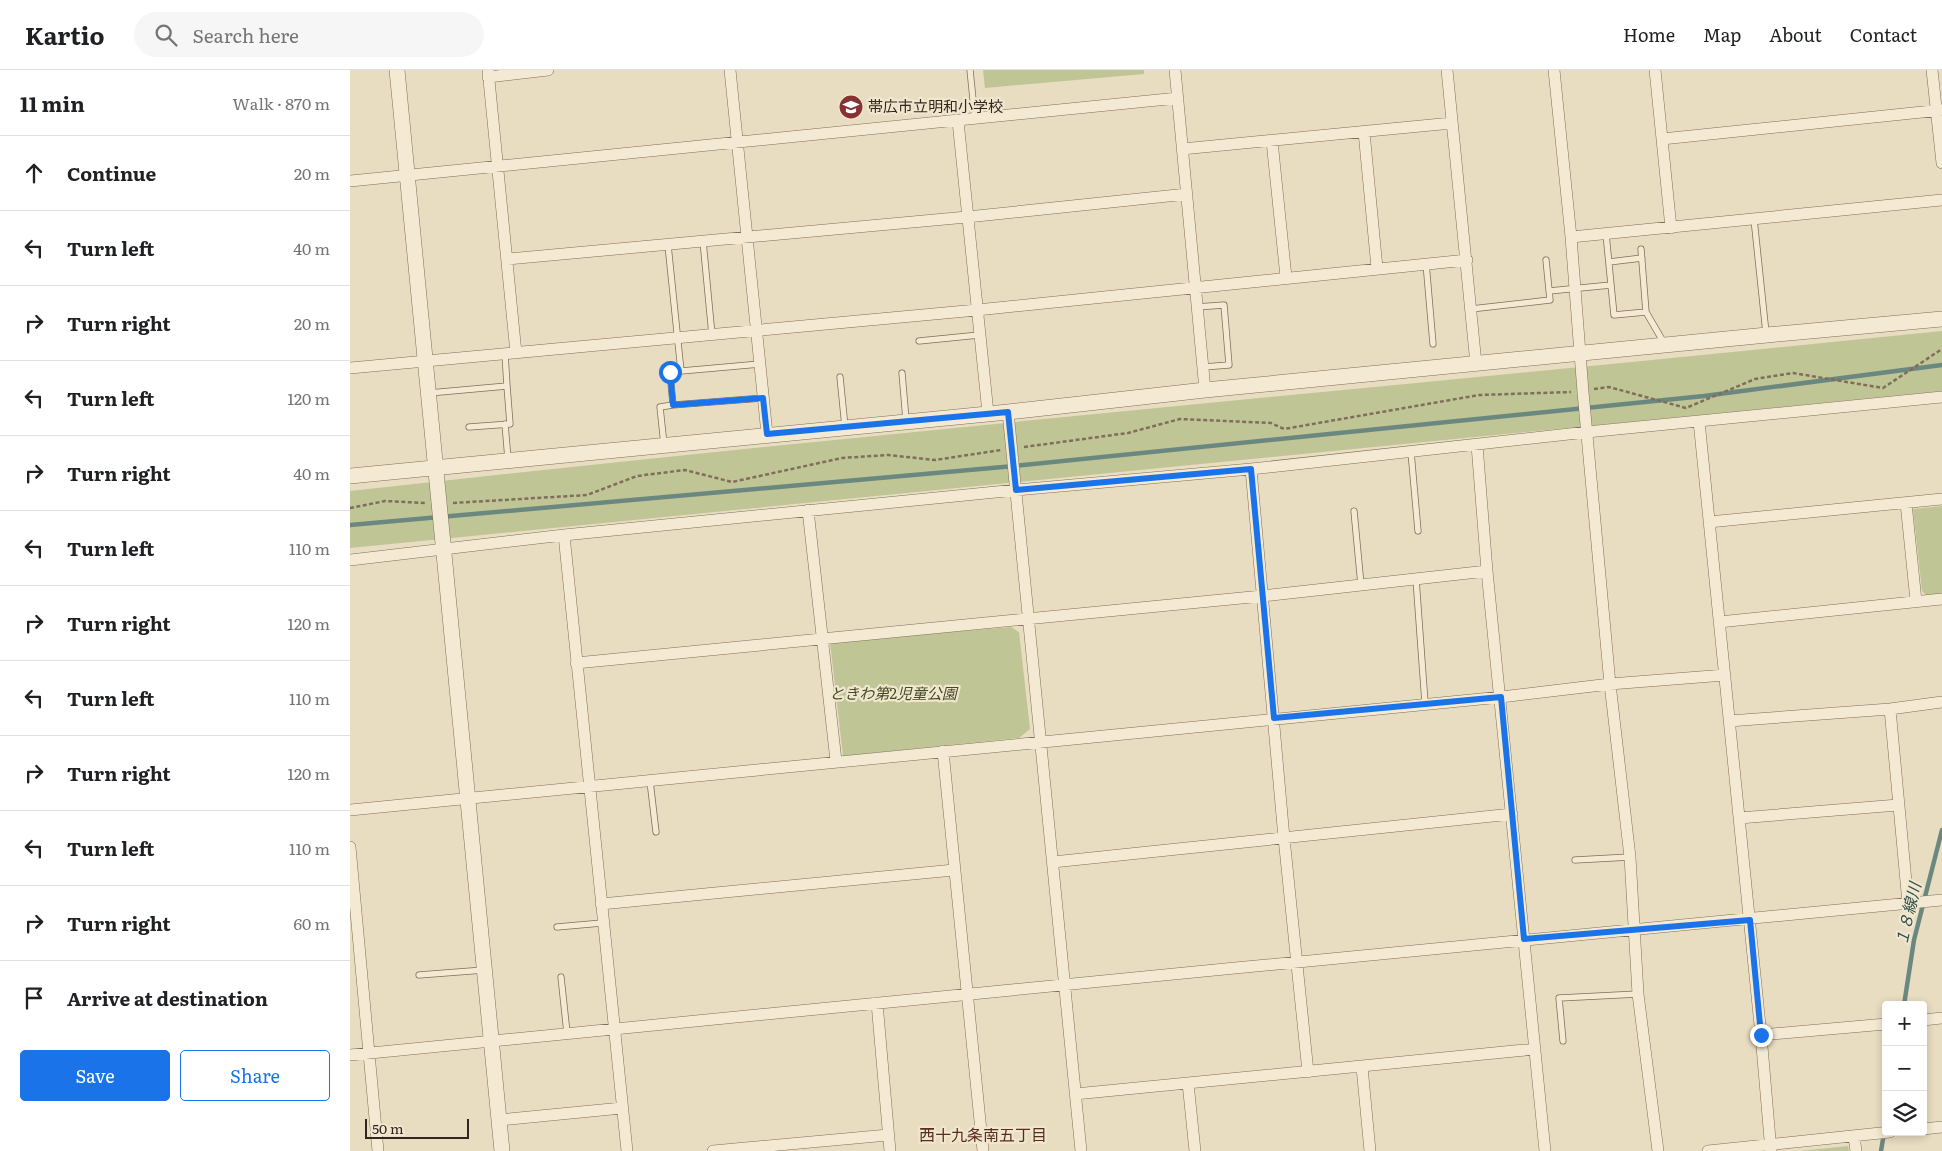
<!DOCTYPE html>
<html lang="en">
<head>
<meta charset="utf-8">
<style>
  :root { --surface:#fff; --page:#f6f6f6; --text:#202124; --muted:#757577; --line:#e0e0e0; --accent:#1a73e8 }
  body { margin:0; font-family:Literata,"Noto Sans JP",serif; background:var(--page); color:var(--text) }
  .controls { position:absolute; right:15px; bottom:15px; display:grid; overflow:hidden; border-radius:5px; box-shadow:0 2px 8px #0003 }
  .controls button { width:45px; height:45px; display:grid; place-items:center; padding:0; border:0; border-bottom:1px solid var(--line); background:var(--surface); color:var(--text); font:25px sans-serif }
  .scale { position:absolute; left:15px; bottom:12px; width:104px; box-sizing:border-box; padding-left:5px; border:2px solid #31261d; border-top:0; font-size:14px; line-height:18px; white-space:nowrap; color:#31261d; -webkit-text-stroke:4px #f1e7cf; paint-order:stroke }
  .stop { position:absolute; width:15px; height:15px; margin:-11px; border:4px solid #1a73e8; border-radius:50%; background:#fff }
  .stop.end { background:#1a73e8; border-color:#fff; box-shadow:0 1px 5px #0008 }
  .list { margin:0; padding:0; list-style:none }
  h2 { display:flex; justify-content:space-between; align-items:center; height:65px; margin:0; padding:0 20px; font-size:21px }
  h2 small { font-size:16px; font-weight:400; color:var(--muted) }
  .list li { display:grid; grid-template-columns:32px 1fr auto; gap:15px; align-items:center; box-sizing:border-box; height:75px; padding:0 20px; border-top:1px solid var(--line) }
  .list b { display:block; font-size:19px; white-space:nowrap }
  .list em { font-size:16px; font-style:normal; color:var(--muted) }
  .actions { display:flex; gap:10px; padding:15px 20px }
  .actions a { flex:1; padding:11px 0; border:1px solid var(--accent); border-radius:5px; text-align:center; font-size:18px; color:var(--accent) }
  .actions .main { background:var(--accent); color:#fff }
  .icon { flex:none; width:28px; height:28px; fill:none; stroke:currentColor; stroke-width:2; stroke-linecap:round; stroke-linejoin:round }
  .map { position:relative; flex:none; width:1592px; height:1081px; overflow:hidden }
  header { display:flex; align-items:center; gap:30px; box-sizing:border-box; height:70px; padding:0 25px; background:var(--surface); border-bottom:1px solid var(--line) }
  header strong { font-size:24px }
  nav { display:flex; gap:28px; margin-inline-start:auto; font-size:18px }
  .search { width:350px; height:45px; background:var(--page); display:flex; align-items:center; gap:12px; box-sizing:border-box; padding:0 18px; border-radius:28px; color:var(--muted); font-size:19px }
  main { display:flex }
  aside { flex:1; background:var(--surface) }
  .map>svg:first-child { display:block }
  .green { fill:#c0c596 }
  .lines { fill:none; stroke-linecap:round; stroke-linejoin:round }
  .stream { stroke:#6b8880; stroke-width:4.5 }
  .service-casing { stroke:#806e5a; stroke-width:7 }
  .minor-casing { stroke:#806e5a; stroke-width:12 }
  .tertiary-casing { stroke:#806e5a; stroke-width:16 }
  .path { stroke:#806e5a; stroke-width:2.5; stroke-dasharray:4 2.5; stroke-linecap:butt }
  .service { stroke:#f4ead3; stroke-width:5.5 }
  .minor { stroke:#f4ead3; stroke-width:11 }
  .tertiary { stroke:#f4ead3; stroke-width:15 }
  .route { stroke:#1a73e8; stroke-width:6 }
  .labels { text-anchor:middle; stroke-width:4.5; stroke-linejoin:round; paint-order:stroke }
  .poi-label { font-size:15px; fill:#31261d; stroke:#f1e7cf; text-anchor:start }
  .park-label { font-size:15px; font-style:italic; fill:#424b26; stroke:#f1e7cf }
  .water-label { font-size:16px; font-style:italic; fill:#2e4f4d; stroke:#f1e7cf }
  .neighbourhood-label { font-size:16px; fill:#592c21; stroke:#f1e7cf }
</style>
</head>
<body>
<header>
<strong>Kartio</strong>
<div class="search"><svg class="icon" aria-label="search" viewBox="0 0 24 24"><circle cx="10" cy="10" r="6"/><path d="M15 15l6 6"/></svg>Search here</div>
<nav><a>Home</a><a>Map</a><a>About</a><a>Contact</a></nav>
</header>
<main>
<aside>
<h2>11 min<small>Walk · 870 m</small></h2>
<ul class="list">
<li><svg class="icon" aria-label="ahead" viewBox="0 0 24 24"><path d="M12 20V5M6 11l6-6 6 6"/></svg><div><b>Continue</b></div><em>20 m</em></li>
<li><svg class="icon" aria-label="left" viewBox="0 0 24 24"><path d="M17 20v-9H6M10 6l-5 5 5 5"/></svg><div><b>Turn left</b></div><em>40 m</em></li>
<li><svg class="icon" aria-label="right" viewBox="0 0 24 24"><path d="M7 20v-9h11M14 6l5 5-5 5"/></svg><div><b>Turn right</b></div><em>20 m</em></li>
<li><svg class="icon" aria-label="left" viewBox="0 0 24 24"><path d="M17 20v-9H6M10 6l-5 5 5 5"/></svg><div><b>Turn left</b></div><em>120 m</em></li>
<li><svg class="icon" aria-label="right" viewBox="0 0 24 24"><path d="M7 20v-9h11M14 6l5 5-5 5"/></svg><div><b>Turn right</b></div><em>40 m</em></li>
<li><svg class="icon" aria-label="left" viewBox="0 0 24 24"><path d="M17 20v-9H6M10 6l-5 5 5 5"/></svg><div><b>Turn left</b></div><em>110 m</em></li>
<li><svg class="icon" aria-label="right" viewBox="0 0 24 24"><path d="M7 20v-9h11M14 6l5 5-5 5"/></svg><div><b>Turn right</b></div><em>120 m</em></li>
<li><svg class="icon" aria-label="left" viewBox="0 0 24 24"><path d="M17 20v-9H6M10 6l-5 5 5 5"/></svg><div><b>Turn left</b></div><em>110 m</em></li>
<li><svg class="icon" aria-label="right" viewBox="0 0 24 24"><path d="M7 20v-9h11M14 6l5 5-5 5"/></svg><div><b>Turn right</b></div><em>120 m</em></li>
<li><svg class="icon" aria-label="left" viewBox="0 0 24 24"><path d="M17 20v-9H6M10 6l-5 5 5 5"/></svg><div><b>Turn left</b></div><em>110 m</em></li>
<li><svg class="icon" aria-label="right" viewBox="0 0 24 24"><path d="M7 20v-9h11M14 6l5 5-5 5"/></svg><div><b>Turn right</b></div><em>60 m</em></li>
<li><svg class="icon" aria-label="arrive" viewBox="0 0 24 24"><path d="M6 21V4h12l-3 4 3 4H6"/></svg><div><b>Arrive at destination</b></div></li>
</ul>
<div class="actions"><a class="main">Save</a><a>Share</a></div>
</aside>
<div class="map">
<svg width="1592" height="1081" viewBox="0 0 1592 1081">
  <rect width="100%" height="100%" fill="#e8dcc1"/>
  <path class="green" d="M 633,0 L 794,0 L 794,4 L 635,18 Z
    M 1592,261 L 1592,321 L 0,478 L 0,421 C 530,362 1061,315 1592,261 Z
    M 1592,436 L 1592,525 L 1578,527 L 1572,521 L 1563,439 Z
    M 661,557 L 669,562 L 680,659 L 669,668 L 493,686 L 480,572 Z
    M 1498,1076 L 1499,1081 L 1450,1081 Z"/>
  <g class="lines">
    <path class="stream" d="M 0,455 L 653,397 L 1354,326 L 1592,295
      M 1554,935 L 1564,870 L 1592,760
      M 1531,1081 L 1536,1051"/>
    <defs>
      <path id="service" d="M 620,0 L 625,49
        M 1404,149 L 1416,263
        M 1256,164 L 1264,245 L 1296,242
        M 353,171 L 362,265
        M 318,175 L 331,301
        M 1291,179 L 1296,242 L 1314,273
        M 1259,192 L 1292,188
        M 1076,193 L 1083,274
        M 1199,221 L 1261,215
        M 847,237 L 874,235 L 879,295 L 853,297
        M 1121,239 L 1200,230 L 1196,190
        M 569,271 L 629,265
        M 410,294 L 320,302 L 323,335 L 413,328
        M 552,303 L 556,350
        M 490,307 L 495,357
        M 79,323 L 157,316 L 155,284
        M 155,354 L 158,389
        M 119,357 L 160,354 L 157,316
        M 314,375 L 310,337 L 323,335
        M 1061,382 L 1068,461
        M 1004,441 L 1011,515
        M 1066,509 L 1075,633
        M 300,711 L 306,762
        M 1225,790 L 1280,787
        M 207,857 L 252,853
        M 69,905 L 134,900
        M 211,907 L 217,963
        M 1213,971 L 1209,928 L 1288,924"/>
      <path id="minor" d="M 138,0 L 166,283
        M 380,0 L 417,364
        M 825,0 L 855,320
        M 1097,0 L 1126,294
        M 1204,0 L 1221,167 L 1233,322 L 1260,614 L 1280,787 L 1288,924 L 1308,1081
        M 1305,0 L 1321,158
        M 1582,0 L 1592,93
        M 138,7 L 198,0
        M 608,51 L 638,343
        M 1014,62 L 1027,198
        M 1312,69 L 1592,40
        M 922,71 L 936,207
        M 832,79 L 1102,53
        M 0,111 L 828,28
        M 1221,167 L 1592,130
        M 157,189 L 617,147 L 837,124
        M 0,298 L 627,240 L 1117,190
        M 658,342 L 731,1081
        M 1349,351 L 1411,965 L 1421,1081
        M 1127,375 L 1137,501 L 1195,1081
        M 901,399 L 934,768 L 958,1002
        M 1556,433 L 1566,531
        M 458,440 L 486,691
        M 1359,452 L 1592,429
        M 214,465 L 277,1081
        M 0,490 L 214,465 L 666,420 L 901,399 L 1237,362 L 1592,327
        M 1369,552 L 1592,529
        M 226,593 L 912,526 L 1137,501
        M 1540,639 L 1558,833
        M 1379,651 L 1540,639 L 1592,632
        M 593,681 L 633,1081
        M 0,740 L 1151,627 L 1260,614 L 1375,605
        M 1389,748 L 1548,735
        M 0,777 L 28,1081
        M 703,792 L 1162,744
        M 251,834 L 604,800
        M 527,933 L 540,1081
        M 1573,950 L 1592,948
        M 1411,965 L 1536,954
        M 0,985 C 531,933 1061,880 1592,830
        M 1012,997 L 1020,1081
        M 838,1013 L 845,1081
        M 725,1024 L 1185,979
        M 149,1050 L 272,1038
        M 1573,1059 L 1592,1057
        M 1504,1066 L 1506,1081
        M 363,1081 L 538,1065
        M 1358,1081 L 1540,1062"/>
      <path id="tertiary" d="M 47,0 L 152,1081
        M 0,406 L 658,342 L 855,320 L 1417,265 L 1592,249"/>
    </defs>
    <use href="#service" class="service-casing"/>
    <use href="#minor" class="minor-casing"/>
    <use href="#tertiary" class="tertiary-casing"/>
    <path class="path" d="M 1244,319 L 1259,317 L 1336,338 L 1405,309 L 1443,303 L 1533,318 L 1592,279
      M 674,377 L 778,363 L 830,349 L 921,353 L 934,359 L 1129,325 L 1221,322
      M 103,433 L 237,425 L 287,406 L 335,400 L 382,412 L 492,388 L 538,385 L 585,390 L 651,380
      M 0,438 L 35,431 L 75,433"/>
    <use href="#service" class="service"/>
    <use href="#minor" class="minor"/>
    <use href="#tertiary" class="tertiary"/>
  </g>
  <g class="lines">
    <path class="route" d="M 320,302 L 323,335 L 413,328 L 417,364 L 658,342 L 666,420 L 901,399 L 924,648 L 1151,627 L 1174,869 L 1400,850 L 1411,965"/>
  </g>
  <defs>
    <symbol id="school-disc" viewBox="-11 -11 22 22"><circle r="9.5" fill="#883133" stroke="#f1e7cf"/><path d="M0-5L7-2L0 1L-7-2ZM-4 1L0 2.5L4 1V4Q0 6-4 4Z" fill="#fff"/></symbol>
  </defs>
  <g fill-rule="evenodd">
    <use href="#school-disc" x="487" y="23" width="28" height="28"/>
  </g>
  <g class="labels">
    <g class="poi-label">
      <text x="518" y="42">帯広市立明和小学校</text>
    </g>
    <g class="park-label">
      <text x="543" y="629">ときわ第2児童公園</text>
    </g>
    <g class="water-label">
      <text transform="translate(1558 844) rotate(-77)" y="6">１８線川</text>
    </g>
    <g class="neighbourhood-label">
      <text x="633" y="1071">西十九条南五丁目</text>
    </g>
  </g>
</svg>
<div class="controls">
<button>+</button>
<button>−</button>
<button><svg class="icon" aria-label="layers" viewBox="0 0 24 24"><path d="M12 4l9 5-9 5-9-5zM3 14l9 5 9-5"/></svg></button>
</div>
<div class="scale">50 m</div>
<div class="stop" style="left:320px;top:302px"></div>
<div class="stop end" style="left:1411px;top:965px"></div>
</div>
</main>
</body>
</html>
